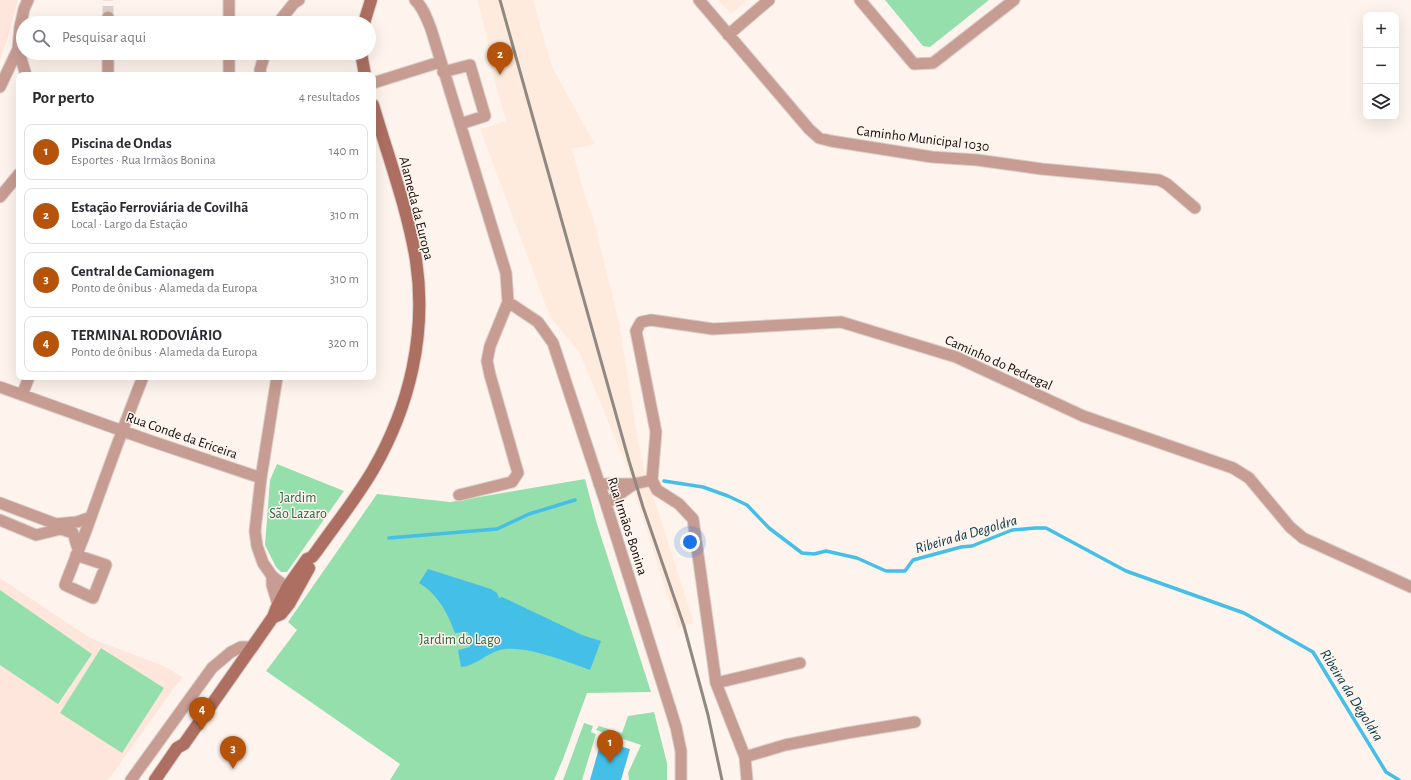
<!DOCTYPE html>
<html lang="pt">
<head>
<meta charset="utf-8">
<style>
  :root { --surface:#fff; --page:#f2f2f3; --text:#2b2b33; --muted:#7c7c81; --line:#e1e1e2; --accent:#b45309 }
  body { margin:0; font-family:"Alegreya Sans",sans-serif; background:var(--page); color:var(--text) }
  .controls { position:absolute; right:12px; top:12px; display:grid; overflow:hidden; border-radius:8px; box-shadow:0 4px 16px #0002 }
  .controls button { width:36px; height:36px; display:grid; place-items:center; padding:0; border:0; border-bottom:1px solid var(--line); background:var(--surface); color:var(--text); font:20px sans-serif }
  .you { position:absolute; left:690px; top:542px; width:14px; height:14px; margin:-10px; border:3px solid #fff; border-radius:50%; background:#1a73e8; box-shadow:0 0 0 6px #1a73e833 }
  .badge { display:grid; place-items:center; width:26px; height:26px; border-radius:50%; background:var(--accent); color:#fff; font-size:13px; font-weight:700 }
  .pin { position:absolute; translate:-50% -33px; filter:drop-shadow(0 1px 2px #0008) }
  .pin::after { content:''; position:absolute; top:21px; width:14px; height:12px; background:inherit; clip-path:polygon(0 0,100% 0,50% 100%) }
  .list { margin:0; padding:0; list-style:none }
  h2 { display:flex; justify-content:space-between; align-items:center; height:52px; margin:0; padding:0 16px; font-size:17px }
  h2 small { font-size:13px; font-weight:400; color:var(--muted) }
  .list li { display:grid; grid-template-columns:26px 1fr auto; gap:12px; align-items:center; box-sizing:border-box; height:56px; margin:0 8px 8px; padding:0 8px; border:1px solid var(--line); border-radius:8px }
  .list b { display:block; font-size:15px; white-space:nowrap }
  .list p { margin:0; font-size:13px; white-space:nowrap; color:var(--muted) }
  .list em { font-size:13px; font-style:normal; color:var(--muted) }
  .icon { flex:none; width:22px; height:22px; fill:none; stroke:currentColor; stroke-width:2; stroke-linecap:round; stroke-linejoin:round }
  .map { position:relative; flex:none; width:1411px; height:780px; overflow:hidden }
  .search { position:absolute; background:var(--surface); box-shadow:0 4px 16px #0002; left:16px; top:16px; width:360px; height:44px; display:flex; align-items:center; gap:10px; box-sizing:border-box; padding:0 14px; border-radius:22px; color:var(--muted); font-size:15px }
  .panel { position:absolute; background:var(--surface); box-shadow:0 4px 16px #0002; left:16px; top:72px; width:360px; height:308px; border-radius:8px }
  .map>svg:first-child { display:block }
  .built { fill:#ffebde }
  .education { fill:#fee6dc }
  .green { fill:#95dfac }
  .water { fill:#44bfe8 }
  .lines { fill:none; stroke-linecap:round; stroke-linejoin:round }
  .stream { stroke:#44bfe8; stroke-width:3.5 }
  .minor-tunnel { stroke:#dbd1cb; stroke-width:11; stroke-dasharray:11 5.5; stroke-linecap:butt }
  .minor-casing { stroke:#d9cfc9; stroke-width:13 }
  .secondary-casing { stroke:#d9cfc9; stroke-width:14 }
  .minor { stroke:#c79c92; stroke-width:11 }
  .secondary { stroke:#ad6f61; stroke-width:12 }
  .rail { stroke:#908882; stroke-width:3 }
  .labels { text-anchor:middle; stroke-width:3; stroke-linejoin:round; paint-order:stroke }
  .street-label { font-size:14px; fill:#120d09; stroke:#fff4ed }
  .park-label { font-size:14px; fill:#25643e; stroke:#fff4ed }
  .water-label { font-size:15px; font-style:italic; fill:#00394a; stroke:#fff4ed }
</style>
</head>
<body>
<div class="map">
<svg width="1411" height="780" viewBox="0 0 1411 780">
  <rect width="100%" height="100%" fill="#fff4ed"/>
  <path class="built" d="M 477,0 L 533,0 L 552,67 L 595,144 L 572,149 L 586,199 L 594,220 L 619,322 L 641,458 L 694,623 L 678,628 L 624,459 L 579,352 L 550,317 L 480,129 L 506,121 L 491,69 L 487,38 Z
    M 718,0 L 748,0 L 731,14 Z"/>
  <path class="education" d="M 0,0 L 18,0 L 7,40 L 0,60 Z
    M 0,578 L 90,638 L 166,667 L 182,677 L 108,780 L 0,780 Z"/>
  <path class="green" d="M 885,0 L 989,0 L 930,47 L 923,46 Z
    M 277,464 L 344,491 L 287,572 L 281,572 L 276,567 L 265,545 L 270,480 Z
    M 585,479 L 597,524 L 651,692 L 587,693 L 563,759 L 554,780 L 390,780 L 400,764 L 266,671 L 297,630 L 288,622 L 377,494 L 450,502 Z
    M 0,590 L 92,654 L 58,704 L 0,665 Z
    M 101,648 L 164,688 L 122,753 L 60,713 Z
    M 654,712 L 667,763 L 667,780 L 629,780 L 628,773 L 641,745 L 596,730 L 599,726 L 622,733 L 628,716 Z
    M 584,723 L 593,726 L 591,732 L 596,734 L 582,780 L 563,780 Z"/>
  <path class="water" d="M 428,569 L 491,589 L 497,593 L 499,598 L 502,597 L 582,635 L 601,641 L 590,670 C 568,662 523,644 500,650 C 486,654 475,666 461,667 L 458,650 L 470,647 L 468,632 L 455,633 C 448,614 438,594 419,583 Z
    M 601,741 L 630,749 L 621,780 L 590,780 Z"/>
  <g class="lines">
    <path class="stream" d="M 664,481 L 703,487 L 728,496 L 747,505 L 769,528 L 802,553 L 814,554 L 826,551 L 857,558 L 886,571 L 905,571 L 913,560 L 961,547 L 972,546 L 1012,530 L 1035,528 L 1046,528 L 1126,571 L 1244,613 L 1313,652 L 1386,772 L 1399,780
      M 389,538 L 497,529 L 529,514 L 575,500"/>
    <path class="minor-tunnel" d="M 108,17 L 108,0"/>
    <defs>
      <path id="minor" d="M 229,0 L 229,23
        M 415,0 C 423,7 427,19 431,29 L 506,273 L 508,302 L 490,346 L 487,361 L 490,375 L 518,473 L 512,482 L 459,495
        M 699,0 L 809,129 L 819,138 L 831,141 L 932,157 L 977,160 L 1042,169 L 1159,180 L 1167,184 L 1195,208
        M 860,0 L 914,64 L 933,63 L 1014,0
        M 108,17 L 108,23
        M 278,23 L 294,3 L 299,0
        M 728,35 L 769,0
        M 18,49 L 26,75
        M 108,53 L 108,75
        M 229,53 L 229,75
        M 443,72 L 470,65 L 485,116 L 460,124
        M 261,75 L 260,70 L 265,53
        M 373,83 L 440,62
        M 0,87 L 18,49 L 20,27 L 24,9 L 28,0
        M 0,197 L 19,174
        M 508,302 L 538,322 L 553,343 L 606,504 L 676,727 L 681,751 L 681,780
        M 277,377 L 261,478 L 255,531 L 257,546 L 263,563 L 272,576 L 281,583 L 284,594
        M 0,387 L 148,440 L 261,478
        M 22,395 L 29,377
        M 652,480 L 656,432 L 636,331 L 641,322 L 651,320 L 713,329 L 841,322 L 956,357 L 1083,416 L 1233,468 L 1249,478 L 1290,527 L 1303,538 L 1411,587
        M 652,480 L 657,490 L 679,504 L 693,519 L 716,683 L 745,757 L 747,780
        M 599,484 L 634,484 L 652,480
        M 0,503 L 56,524 L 77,522 L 91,517
        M 606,504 L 634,484
        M 0,520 L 36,535 L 61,529 L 73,533 L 78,549
        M 76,555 L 106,565 L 93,598 L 65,585 C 72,566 80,547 87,528 C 105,478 123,427 143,377
        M 272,576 L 272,585 L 278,605
        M 716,683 L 800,663
        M 745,757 L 785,745 L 847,733 L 915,722
        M 131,780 L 212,668 L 231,652 L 241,647 L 253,647"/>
      <path id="secondary" d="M 364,23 L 371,0
        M 361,53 L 365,75
        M 274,617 L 281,614 L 289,604 L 309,568
        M 155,780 L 177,748 L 184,744 L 264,630 L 273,617 L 276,609 L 288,586 L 307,559 L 312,557 L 316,552 C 335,525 356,499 373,470 C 410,406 427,333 416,260 C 407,207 388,156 373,105"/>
    </defs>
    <use href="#minor" class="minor-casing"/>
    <use href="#secondary" class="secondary-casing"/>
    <use href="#minor" class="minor"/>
    <use href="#secondary" class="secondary"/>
    <path class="rail" d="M 500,0 L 629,461 L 643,507 L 684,626 L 708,715 L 722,780"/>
  </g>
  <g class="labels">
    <g class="street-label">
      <text transform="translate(923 138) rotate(7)" y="5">Caminho Municipal 1030</text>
      <text transform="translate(417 208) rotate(76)" y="5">Alameda da Europa</text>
      <text transform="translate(999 362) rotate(24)" y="5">Caminho do Pedregal</text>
      <text transform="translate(182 435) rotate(19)" y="5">Rua Conde da Ericeira</text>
      <text transform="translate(628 526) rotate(72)" y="5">Rua Irmãos Bonina</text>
    </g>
    <g class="park-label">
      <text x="298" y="502">Jardim<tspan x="298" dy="16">São Lazaro</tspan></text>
      <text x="460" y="644">Jardim do Lago</text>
    </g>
    <g class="water-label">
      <text transform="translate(966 534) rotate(-16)" y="5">Ribeira da Degoldra</text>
      <text transform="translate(1352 695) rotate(58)" y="5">Ribeira da Degoldra</text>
    </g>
  </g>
</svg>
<div class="controls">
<button>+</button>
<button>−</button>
<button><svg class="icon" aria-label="layers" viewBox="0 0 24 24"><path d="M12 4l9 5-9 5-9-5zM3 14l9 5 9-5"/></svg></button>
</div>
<div class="you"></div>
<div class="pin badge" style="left:610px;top:763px">1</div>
<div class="pin badge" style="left:500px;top:75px">2</div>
<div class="pin badge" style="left:233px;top:769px">3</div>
<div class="pin badge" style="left:202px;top:730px">4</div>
<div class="search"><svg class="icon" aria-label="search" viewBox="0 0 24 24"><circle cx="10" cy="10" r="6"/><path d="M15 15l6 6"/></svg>Pesquisar aqui</div>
<section class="panel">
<h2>Por perto<small>4 resultados</small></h2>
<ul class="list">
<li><span class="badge">1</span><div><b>Piscina de Ondas</b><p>Esportes · Rua Irmãos Bonina</p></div><em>140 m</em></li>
<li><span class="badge">2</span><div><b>Estação Ferroviária de Covilhã</b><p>Local · Largo da Estação</p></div><em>310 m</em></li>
<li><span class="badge">3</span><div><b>Central de Camionagem</b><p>Ponto de ônibus · Alameda da Europa</p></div><em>310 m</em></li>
<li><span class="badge">4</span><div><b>TERMINAL RODOVIÁRIO</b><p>Ponto de ônibus · Alameda da Europa</p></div><em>320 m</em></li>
</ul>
</section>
</div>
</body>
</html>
